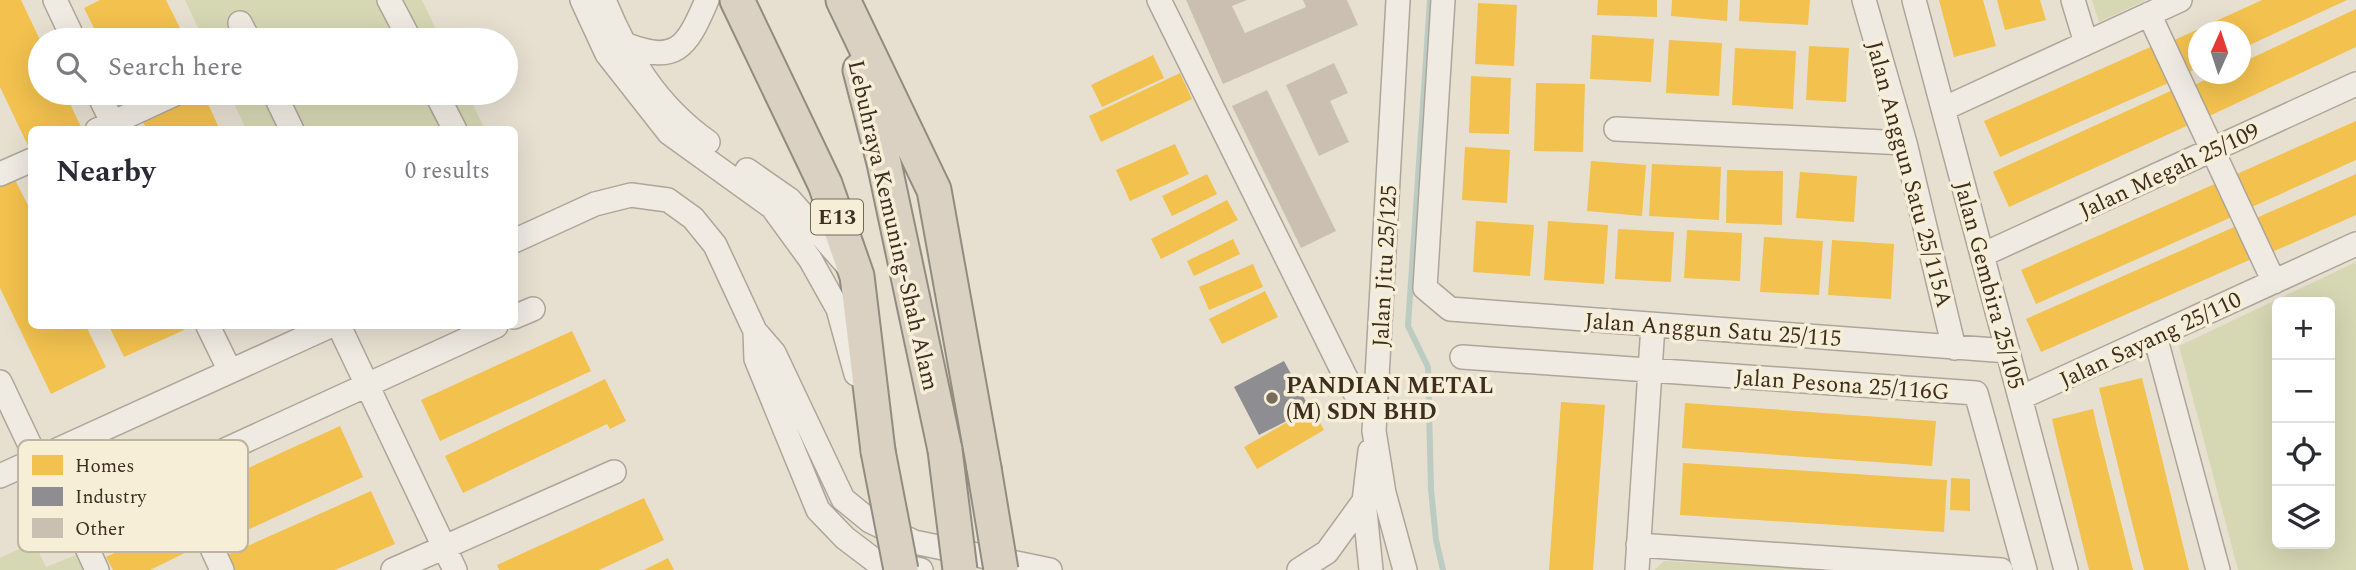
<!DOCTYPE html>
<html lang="en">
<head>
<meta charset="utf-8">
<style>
  :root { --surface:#fff; --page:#f7f7f7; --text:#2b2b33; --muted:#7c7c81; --line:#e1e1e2 }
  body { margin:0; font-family:Spectral,serif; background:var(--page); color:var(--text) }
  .controls { position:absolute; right:21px; bottom:21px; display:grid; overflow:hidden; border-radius:10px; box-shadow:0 7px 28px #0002 }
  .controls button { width:63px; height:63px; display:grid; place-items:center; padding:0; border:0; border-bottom:2px solid var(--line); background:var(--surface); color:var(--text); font:35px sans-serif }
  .compass { position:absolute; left:2188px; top:21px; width:63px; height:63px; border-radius:50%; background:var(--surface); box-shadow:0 7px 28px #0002; rotate:3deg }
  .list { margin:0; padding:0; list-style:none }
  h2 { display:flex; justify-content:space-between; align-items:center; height:91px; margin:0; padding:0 28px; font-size:30px }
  h2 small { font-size:23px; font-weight:400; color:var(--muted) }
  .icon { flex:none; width:38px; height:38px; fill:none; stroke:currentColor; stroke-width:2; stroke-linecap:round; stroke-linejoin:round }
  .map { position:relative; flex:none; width:2356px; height:570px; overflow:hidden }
  .search { position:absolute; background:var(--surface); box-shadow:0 7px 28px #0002; left:28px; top:28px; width:490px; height:77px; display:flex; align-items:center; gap:18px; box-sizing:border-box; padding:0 24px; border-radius:38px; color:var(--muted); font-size:26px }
  .panel { position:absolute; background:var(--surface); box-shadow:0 7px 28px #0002; left:28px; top:126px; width:490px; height:203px; border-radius:10px }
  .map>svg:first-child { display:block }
  .green { fill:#d6d7b3; fill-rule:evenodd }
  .homes { fill:#f2c14e }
  .industry { fill:#8d8d92 }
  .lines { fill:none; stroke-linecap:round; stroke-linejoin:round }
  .stream { stroke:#bcccc2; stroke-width:6 }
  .building { fill:#cbbfb2 }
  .minor-casing { stroke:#ada599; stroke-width:26 }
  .highway-casing { stroke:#928b80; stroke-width:37 }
  .minor { stroke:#efebe3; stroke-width:23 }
  .highway { stroke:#dad1c2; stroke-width:33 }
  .highway-bridge-casing { stroke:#928b80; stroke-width:37; stroke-linecap:butt }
  .highway-bridge { stroke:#dad1c2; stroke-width:33 }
  .poi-dot { fill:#786c5e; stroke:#f7eed8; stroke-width:2.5 }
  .labels { text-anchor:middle; stroke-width:7; stroke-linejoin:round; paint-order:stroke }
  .shield { fill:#f7eed8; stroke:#756857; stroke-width:2 }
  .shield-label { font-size:21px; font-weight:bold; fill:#3d2e20 }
  .street-label { font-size:23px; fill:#3d2e20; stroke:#f7eed8 }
  .poi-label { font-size:23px; font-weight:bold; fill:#3d2e20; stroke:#f7eed8; text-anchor:start }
  .key { fill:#f7eed8; stroke:#bfb4a1; stroke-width:2 }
  .key-label { font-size:19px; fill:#3d2e20 }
</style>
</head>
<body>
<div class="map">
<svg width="2356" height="570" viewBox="0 0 2356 570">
  <rect width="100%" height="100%" fill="#e7e0d1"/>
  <path class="green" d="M 185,0 L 422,0 L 441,40 L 204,40 Z
    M 2092,0 L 2146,0 L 2099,22 Z
    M 229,93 L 467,93 L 485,129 L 246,129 Z
    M 2356,262 L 2356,570 L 2238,570 L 2179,346 ZM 2277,302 L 2330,302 L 2330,544 L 2277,544 Z
    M 34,542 L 46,567 L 76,555 L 83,570 L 0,570 L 0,558 Z
    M 1664,561 L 1813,569 L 1816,570 L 1654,570 Z"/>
  <path class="homes" d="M 0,0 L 21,0 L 40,40 L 40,93 L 65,93 L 81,127 L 32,130 L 32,154 L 0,87 Z
    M 100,0 L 166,0 L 186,40 L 100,40 L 84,8 Z
    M 1598,0 L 1657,0 L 1657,17 L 1597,15 Z
    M 1672,0 L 1728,0 L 1727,21 L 1671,16 Z
    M 1740,0 L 1810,0 L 1808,25 L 1739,21 Z
    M 1939,0 L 1983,0 L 1996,46 L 1954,57 Z
    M 1997,0 L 2040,0 L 2046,20 L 2005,30 Z
    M 2262,0 L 2347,0 L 2241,49 L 2240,32 L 2198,32 L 2198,68 L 2185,74 L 2170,42 Z
    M 1478,3 L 1517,5 L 1514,66 L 1475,64 Z
    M 2356,9 L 2356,47 L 2205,118 L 2190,87 L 2218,74 L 2241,74 L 2241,63 Z
    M 1592,35 L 1654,39 L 1651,82 L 1590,79 Z
    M 1669,40 L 1722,43 L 1719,96 L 1666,93 Z
    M 2157,44 L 2173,81 L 2000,157 L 1984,121 Z
    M 1809,46 L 1849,48 L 1846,102 L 1806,100 Z
    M 1735,48 L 1796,51 L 1793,109 L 1732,105 Z
    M 1153,55 L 1164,78 L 1102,107 L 1091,85 Z
    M 1180,73 L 1192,99 L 1101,142 L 1089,116 Z
    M 1471,76 L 1511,78 L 1509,134 L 1469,133 Z
    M 1536,83 L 1585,84 L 1583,152 L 1534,151 Z
    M 2177,88 L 2193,123 L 2009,207 L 1993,172 Z
    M 190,93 L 203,93 L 220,130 L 147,130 L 140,116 Z
    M 2356,121 L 2356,160 L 2245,210 L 2230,177 Z
    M 1175,144 L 1189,174 L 1130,201 L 1116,170 Z
    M 1465,147 L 1510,150 L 1507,203 L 1462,200 Z
    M 1591,161 L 1646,165 L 1642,216 L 1587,211 Z
    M 1652,164 L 1721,167 L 1719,220 L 1649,216 Z
    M 1727,170 L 1783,171 L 1782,225 L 1726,223 Z
    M 1800,172 L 1857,176 L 1854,222 L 1796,218 Z
    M 1207,174 L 1217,194 L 1172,216 L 1162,196 Z
    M 2356,174 L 2356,215 L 2270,253 L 2254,219 Z
    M 13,176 L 32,213 L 32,326 L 86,326 L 106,367 L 51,394 L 0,288 L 0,183 Z
    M 2219,182 L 2234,216 L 2036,304 L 2021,270 Z
    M 1227,200 L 1238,220 L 1161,259 L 1151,239 Z
    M 1476,221 L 1534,225 L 1530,276 L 1473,272 Z
    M 1548,221 L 1608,225 L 1604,284 L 1544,280 Z
    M 2241,224 L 2256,257 L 2041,352 L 2026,319 Z
    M 1618,229 L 1674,232 L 1671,282 L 1615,279 Z
    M 1687,230 L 1742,233 L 1740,281 L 1684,278 Z
    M 1764,237 L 1823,241 L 1819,295 L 1760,292 Z
    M 1233,239 L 1240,254 L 1194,276 L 1187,261 Z
    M 1832,240 L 1894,244 L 1891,299 L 1828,295 Z
    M 1253,264 L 1263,287 L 1209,310 L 1199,287 Z
    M 1265,291 L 1278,317 L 1222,344 L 1209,319 Z
    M 109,326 L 182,326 L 184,330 L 124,357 Z
    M 572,331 L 591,371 L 440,441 L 421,400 Z
    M 2142,378 L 2155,430 L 2189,570 L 2144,570 L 2129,511 L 2099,388 Z
    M 605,379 L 626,421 L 610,429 L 607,424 L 463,493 L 445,456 Z
    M 1561,402 L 1605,405 L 1593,570 L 1549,570 Z
    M 1685,403 L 1936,421 L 1932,466 L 1682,448 Z
    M 1312,408 L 1324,430 L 1257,469 L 1244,447 Z
    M 2093,409 L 2097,427 L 2133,570 L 2089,570 L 2056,437 L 2052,419 Z
    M 340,426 L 363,477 L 221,542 L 198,491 Z
    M 1683,463 L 1947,480 L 1944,532 L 1680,515 Z
    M 1951,478 L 1970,479 L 1970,511 L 1950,510 Z
    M 371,491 L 395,544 L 335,570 L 232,570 L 225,556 Z
    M 644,498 L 664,540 L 599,570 L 499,570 L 497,565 Z
    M 186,519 L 199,546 L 150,570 L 113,570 L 106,557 Z
    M 668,558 L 674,570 L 644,570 Z"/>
  <path class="industry" d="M 1284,361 L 1310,409 L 1259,435 L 1234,387 Z"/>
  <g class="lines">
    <path class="stream" d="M 1430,0 L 1408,326 L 1428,367 L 1431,489 L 1436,540 L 1443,570"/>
  </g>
  <path class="building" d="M 1186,0 L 1247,0 L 1232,6 L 1245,33 L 1306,7 L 1303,0 L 1347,0 L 1358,25 L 1223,84 Z
    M 1334,63 L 1348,93 L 1330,101 L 1349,142 L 1319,156 L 1286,85 Z
    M 1267,90 L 1336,231 L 1301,248 L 1232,106 Z"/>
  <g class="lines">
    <defs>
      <path id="minor" d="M 55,0 L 74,40
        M 389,0 L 410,40
        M 582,0 L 607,54 L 669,133 L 772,207 L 810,259 L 838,309 L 856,374
        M 604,0 C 627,57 657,106 708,142
        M 1159,0 L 1347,380 L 1361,402 L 1376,406
        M 1398,0 L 1374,431 L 1384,493 L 1405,570
        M 1443,0 L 1425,288 L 1450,309 L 2008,351
        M 1864,0 L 1905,143 L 1954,348
        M 1914,0 L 2066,570
        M 2073,0 L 2086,43
        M 2149,14 L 2274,282
        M 240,23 L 249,40
        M 622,43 C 676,65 686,49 707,0
        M 98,93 L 116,130
        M 274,93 L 292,130
        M 436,93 L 455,130
        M 1943,109 L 2180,0
        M 1616,129 L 1905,143
        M 97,130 L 177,93
        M 747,170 L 790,200 L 848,266
        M 0,174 L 32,160
        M 514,241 L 595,204 L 631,195 L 668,200 L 693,218 L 715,245 L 755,331 L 774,353 L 843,499 L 870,521 L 914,542 L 1050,570
        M 1982,255 L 2356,84
        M 514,317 L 533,309
        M 208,326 L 230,371
        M 339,326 L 455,570
        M 755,331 L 756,359 L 818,510 L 845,538 L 874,560 L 921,570
        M 2155,336 L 2218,570
        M 1462,357 L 1976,393 L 2025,570
        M 0,382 L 37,460
        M 2020,398 L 2356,244
        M 1370,451 L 1364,501 L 1371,570
        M 45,456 L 97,570
        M 0,476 L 330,326
        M 1638,545 L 2001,570
        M 222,570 L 177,472 L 496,326
        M 393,570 L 614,472
        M 1299,570 L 1327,552 L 1364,501
        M 1637,570 L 1653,325"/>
      <path id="highway" d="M 737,0 L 825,184 L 857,276 L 878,451
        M 843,0 L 934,190 L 984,468
        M 860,70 L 884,163 L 945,450"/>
    </defs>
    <use href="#minor" class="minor-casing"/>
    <use href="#highway" class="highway-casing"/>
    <use href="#minor" class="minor"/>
    <use href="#highway" class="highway"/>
    <defs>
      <path id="highway-bridge" d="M 945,450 L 960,570
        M 878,451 L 901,570
        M 984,468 L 1001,570"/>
    </defs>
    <use href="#highway-bridge" class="highway-bridge-casing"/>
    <use href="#highway-bridge" class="highway-bridge"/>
  </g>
  <circle class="poi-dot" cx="1272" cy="398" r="7"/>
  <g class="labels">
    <rect class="shield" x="811" y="199.5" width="52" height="35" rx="5"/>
    <g class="shield-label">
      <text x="837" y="224">E13</text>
    </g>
    <g class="street-label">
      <text transform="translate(2169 170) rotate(-25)" y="8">Jalan Megah 25/109</text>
      <text transform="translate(1910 174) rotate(75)" y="8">Jalan Anggun Satu 25/115A</text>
      <text transform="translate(894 225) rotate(77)" y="8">Lebuhraya Kemuning-Shah Alam</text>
      <text transform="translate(1384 266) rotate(-87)" y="8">Jalan Jitu 25/125</text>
      <text transform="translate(1990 285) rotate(75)" y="8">Jalan Gembira 25/105</text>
      <text transform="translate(1713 329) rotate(4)" y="8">Jalan Anggun Satu 25/115</text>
      <text transform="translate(2150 339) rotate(-25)" y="8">Jalan Sayang 25/110</text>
      <text transform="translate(1842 384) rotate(4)" y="8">Jalan Pesona 25/116G</text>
    </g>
    <g class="poi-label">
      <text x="1286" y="393">PANDIAN METAL<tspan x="1286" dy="26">(M) SDN BHD</tspan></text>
    </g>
  </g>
  <rect x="18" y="440" width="230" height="112" rx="10" class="key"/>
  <rect x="32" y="455" width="31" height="20" fill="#f2c14e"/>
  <rect x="32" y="487" width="31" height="19" fill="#8d8d92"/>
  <rect x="32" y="518" width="31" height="20" fill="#cbbfb2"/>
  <g class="key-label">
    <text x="75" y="472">Homes</text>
    <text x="75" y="503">Industry</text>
    <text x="75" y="535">Other</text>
  </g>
</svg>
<div class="controls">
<button>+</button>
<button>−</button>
<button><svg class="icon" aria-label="locate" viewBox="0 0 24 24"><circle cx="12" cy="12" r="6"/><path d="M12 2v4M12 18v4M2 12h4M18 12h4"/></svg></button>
<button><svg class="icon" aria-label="layers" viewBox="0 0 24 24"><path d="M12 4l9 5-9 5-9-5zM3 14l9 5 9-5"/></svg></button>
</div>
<svg class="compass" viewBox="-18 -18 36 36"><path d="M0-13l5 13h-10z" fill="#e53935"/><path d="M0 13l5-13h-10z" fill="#7c7c81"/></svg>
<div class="search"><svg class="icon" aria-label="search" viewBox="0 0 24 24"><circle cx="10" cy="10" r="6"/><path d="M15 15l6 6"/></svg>Search here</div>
<section class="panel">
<h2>Nearby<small>0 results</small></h2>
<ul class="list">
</ul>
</section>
</div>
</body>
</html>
